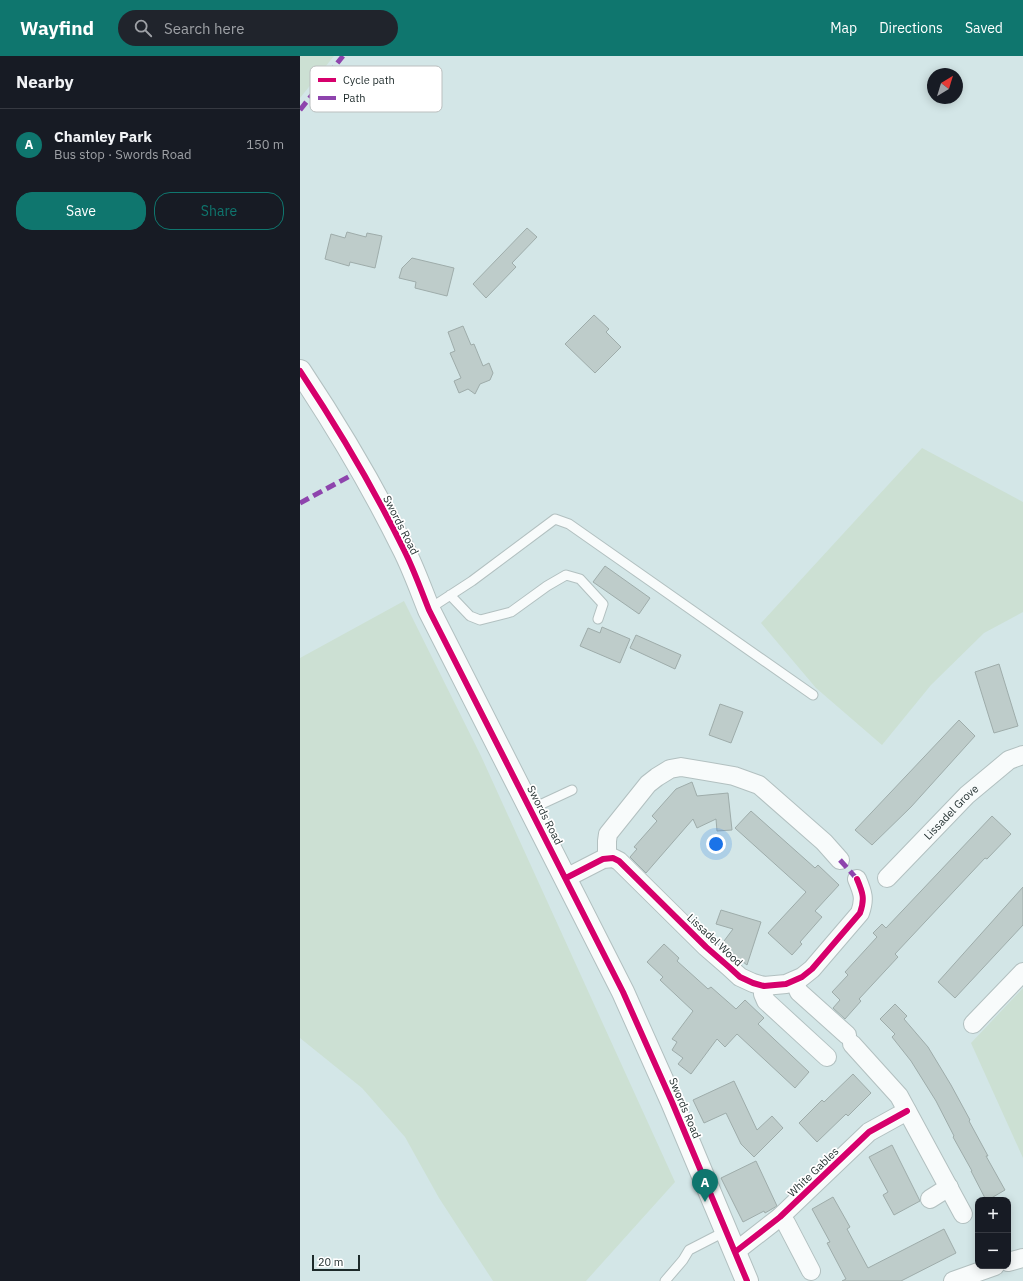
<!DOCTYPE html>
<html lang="en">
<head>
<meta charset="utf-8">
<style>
  :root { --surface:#171b24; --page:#20242c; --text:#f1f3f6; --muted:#9ea1a6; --line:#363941; --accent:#0f766e }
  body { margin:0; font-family:"IBM Plex Sans",sans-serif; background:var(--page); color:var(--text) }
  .controls { position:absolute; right:12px; bottom:12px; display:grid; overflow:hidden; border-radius:8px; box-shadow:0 2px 10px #0003 }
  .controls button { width:36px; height:36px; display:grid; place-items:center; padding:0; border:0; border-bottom:1px solid var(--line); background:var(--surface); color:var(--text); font:20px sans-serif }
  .compass { position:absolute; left:627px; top:12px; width:36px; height:36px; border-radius:50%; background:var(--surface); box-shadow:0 2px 10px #0003; rotate:38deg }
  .scale { position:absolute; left:12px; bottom:10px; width:48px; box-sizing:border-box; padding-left:4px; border:2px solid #1d2a2a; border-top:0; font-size:11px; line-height:14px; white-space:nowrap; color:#1d2a2a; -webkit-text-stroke:3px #fff; paint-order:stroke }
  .you { position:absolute; left:416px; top:788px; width:14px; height:14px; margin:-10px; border:3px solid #fff; border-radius:50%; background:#1a73e8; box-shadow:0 0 0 6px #1a73e833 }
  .badge { display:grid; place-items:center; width:26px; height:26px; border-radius:50%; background:var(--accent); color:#fff; font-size:13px; font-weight:700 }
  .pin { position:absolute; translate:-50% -33px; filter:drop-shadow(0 1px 2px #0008) }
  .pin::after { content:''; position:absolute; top:21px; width:14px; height:12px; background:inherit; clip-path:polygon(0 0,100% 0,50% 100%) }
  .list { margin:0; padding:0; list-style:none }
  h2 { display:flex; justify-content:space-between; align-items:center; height:52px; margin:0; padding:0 16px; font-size:17px }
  h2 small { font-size:13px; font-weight:400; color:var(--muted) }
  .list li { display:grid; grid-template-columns:26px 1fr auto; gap:12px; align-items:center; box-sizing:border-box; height:72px; padding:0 16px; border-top:1px solid var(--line) }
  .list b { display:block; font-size:15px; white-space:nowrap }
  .list p { margin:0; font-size:13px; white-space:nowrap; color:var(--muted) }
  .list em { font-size:13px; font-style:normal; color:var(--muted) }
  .actions { display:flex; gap:8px; padding:12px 16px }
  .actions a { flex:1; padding:9px 0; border:1px solid var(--accent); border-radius:16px; text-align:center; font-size:14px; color:var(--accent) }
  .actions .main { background:var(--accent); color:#fff }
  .icon { flex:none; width:22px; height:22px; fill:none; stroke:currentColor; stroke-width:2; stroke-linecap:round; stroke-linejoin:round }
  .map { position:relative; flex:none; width:723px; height:1225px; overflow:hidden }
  header { display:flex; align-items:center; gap:24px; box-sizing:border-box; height:56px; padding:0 20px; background:var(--accent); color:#fff }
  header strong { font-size:19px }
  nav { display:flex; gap:22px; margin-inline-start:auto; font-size:14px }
  .search { width:280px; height:36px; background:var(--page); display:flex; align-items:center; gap:10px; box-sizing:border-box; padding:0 14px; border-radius:22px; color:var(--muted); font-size:15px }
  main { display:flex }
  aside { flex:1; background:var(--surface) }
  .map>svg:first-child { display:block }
  .green { fill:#cce0d3 }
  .building { fill:#beccca; stroke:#9eacaa }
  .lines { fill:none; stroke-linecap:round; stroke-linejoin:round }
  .lane-casing { stroke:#b2c0c0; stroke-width:11 }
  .street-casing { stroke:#b2c0c0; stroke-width:20 }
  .secondary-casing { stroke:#b2c0c0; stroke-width:24 }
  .lane { stroke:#f8fbfb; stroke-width:9 }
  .street { stroke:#f8fbfb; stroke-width:18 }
  .secondary { stroke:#f8fbfb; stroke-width:22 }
  .quiet { stroke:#8e44ad; stroke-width:5; stroke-dasharray:10 5; stroke-linecap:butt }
  .cycleway-casing { stroke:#fff; stroke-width:8 }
  .cycleway { stroke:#d6006c; stroke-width:6 }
  .labels { text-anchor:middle; stroke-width:3.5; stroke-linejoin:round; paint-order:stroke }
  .street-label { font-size:11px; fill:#1d2a2a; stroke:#fff }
  .key { fill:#fff; stroke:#bbbfbf; stroke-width:1 }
  .key-label { font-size:11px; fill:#1d2a2a }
</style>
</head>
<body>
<header>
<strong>Wayfind</strong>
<div class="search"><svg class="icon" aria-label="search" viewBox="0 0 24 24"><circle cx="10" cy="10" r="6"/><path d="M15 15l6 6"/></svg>Search here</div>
<nav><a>Map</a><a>Directions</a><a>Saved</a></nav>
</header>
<main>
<aside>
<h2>Nearby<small></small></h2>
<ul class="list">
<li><span class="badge">A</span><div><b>Chamley Park</b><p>Bus stop · Swords Road</p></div><em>150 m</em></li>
</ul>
<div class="actions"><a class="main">Save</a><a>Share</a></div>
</aside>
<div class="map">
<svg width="723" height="1225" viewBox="0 0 723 1225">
  <rect width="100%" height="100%" fill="#d3e6e7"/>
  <path class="green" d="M 0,0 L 34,0 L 0,42 Z
    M 622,392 L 723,446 L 723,556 L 684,577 L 631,629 L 582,689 L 516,632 L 461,567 Z
    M 104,545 L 181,700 L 375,1126 L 286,1225 L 193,1225 L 139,1142 L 105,1081 L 62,1032 L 0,982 L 0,602 Z
    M 723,932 L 723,1102 L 671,987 Z"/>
  <path class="building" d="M 227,172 L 237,181 L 212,207 L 216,211 L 186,242 L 173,228 Z
    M 47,176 L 66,181 L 67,177 L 82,180 L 75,212 L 50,206 L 49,210 L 25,203 L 31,178 L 45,182 Z
    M 112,202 L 154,212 L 147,240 L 115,232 L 116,226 L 99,222 L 102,212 Z
    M 294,259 L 309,273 L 306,276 L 321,291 L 295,317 L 265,288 Z
    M 163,270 L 171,289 L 174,288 L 183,310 L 189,307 L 193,317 L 190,324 L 180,328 L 175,338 L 168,333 L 159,337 L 154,325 L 161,322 L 150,297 L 155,295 L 148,276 Z
    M 305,510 L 350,542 L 339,558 L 293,526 Z
    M 302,571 L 330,583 L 320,607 L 280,590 L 288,572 L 300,577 Z
    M 336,579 L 381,599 L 375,613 L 330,592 Z
    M 699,608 L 718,670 L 694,677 L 675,616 Z
    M 420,648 L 443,656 L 431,687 L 409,679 Z
    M 659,664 L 675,680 L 611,751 L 572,789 L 555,774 Z
    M 392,726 L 397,740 L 428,737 L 432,774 L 417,775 L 416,763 L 397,772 L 393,763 L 346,817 L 330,801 L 337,793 L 334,791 L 357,765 L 352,760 L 376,733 Z
    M 451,755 L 515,812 L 518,809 L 539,829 L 515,855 L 522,861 L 500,886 L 502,888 L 492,899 L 468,877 L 506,836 L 435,772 Z
    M 692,760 L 711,778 L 687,803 L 685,802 L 595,898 L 598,901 L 559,943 L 561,945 L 545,963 L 533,952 L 540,944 L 532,936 L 548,919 L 545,916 L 577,881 L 573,877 L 582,868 L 586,872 Z
    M 723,831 L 723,869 L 655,942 L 638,926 Z
    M 421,854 L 461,866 L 447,909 L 421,889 L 433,873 L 416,868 Z
    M 364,888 L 379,902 L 377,905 L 408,933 L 411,931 L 436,953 L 445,944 L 464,962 L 458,968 L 509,1016 L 495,1032 L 437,978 L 425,991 L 417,983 L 391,1018 L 378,1008 L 383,1002 L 372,994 L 377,986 L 372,983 L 393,955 L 360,924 L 363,921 L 347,906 Z
    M 595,948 L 607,960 L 604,963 L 628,991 L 651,1029 L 670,1064 L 669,1065 L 688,1100 L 686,1100 L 705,1134 L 688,1144 L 686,1144 L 671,1115 L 672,1115 L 653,1081 L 654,1080 L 636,1045 L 611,1005 L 592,981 L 595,978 L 580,963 Z
    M 553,1018 L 571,1037 L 548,1060 L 546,1058 L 517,1086 L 499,1067 L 522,1044 L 524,1046 Z
    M 434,1025 L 457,1074 L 472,1060 L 483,1072 L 454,1101 L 441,1088 L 426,1057 L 404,1067 L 393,1044 Z
    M 592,1089 L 620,1145 L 594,1159 L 583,1139 L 588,1136 L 569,1101 Z
    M 456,1105 L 477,1150 L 465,1157 L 464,1155 L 443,1166 L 421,1122 Z
    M 533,1141 L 550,1171 L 547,1173 L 568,1212 L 644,1173 L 656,1197 L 601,1225 L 542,1225 L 546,1223 L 527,1187 L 530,1186 L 512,1153 Z"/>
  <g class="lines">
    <defs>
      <path id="lane" d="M 150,539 L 170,560 L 180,564 L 211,556 L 247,530 L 266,519 L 280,523 L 303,548 L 298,563
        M 129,553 L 172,525 L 255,463 L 269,468 L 513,639
        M 231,753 L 272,734
        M 365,1225 L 383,1204 L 389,1194 L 426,1175"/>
      <g id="street">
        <path d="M 307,802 L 307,785 L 308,778 L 348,728 L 357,721 L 370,713 L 381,711 L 434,720 L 459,729 L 524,786 L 540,804"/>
        <path d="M 266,822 L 303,803 L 313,802 L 319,805 L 406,891 L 429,911 L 440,921 L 453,927 L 464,930 L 486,928 L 502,921 L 512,913 L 560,857 C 565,843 563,837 557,823"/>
        <path id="s1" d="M 587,822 L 667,739 L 709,704 L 723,699"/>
        <path d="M 494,925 L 499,936 L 547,979"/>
        <path d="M 464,930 L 463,938 L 466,945 L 527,1001"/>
        <path d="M 673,968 L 723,916"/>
        <path d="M 552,988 L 599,1040 L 663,1158"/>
        <path d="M 630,1143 L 649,1131"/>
        <path d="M 480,1161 L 486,1167 L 511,1215"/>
        <path d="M 435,1196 L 480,1161 L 569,1076 L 607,1055"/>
        <path d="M 708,1206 L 723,1202"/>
        <path d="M 653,1225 L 695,1210"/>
      </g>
      <path id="secondary" d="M 0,315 C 38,372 74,433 104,494 C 114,514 121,534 129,554 L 323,936 L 372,1046 L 447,1225"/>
    </defs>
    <use href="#lane" class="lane-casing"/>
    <use href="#street" class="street-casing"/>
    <use href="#secondary" class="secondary-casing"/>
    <use href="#lane" class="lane"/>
    <use href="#street" class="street"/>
    <use href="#secondary" class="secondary"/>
    <path class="quiet" d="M 0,54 L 43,0
      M 0,447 L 50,420
      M 540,804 L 557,823"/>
    <defs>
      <path id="cycleway" d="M 0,315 C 38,372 74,433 104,494 C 114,514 121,534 129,554 L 323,936 L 372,1046 L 447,1225
        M 266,822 L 303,803 L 313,802 L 319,805 L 406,891 L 429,911 L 440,921 L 453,927 L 464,930 L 486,928 L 502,921 L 512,913 L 560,857 C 565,843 563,837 557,823
        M 435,1196 L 480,1161 L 569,1076 L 607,1055"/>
    </defs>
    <use href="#cycleway" class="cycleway-casing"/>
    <use href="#cycleway" class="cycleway"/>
  </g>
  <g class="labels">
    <g class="street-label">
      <text transform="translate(101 469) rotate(63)" y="4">Swords Road</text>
      <text dy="4" stroke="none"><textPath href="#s1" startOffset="92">Lissadel Grove</textPath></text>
      <text transform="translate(245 759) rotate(63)" y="4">Swords Road</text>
      <text transform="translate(415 884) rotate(43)" y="4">Lissadel Wood</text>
      <text transform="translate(385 1052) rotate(67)" y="4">Swords Road</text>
      <text transform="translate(513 1116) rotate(-44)" y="4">White Gables</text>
    </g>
  </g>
  <rect x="10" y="10" width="132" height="46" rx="6" class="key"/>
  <rect x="18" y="22" width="18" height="4" fill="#d6006c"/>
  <rect x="18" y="40" width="18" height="4" fill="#8e44ad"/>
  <g class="key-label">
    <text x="43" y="28">Cycle path</text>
    <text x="43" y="46">Path</text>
  </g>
</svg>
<div class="controls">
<button>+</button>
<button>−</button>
</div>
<svg class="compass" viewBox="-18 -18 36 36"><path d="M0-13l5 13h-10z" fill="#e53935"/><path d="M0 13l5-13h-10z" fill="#9ea1a6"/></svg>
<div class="scale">20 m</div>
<div class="you"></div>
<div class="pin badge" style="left:405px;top:1146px">A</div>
</div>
</main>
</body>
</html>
